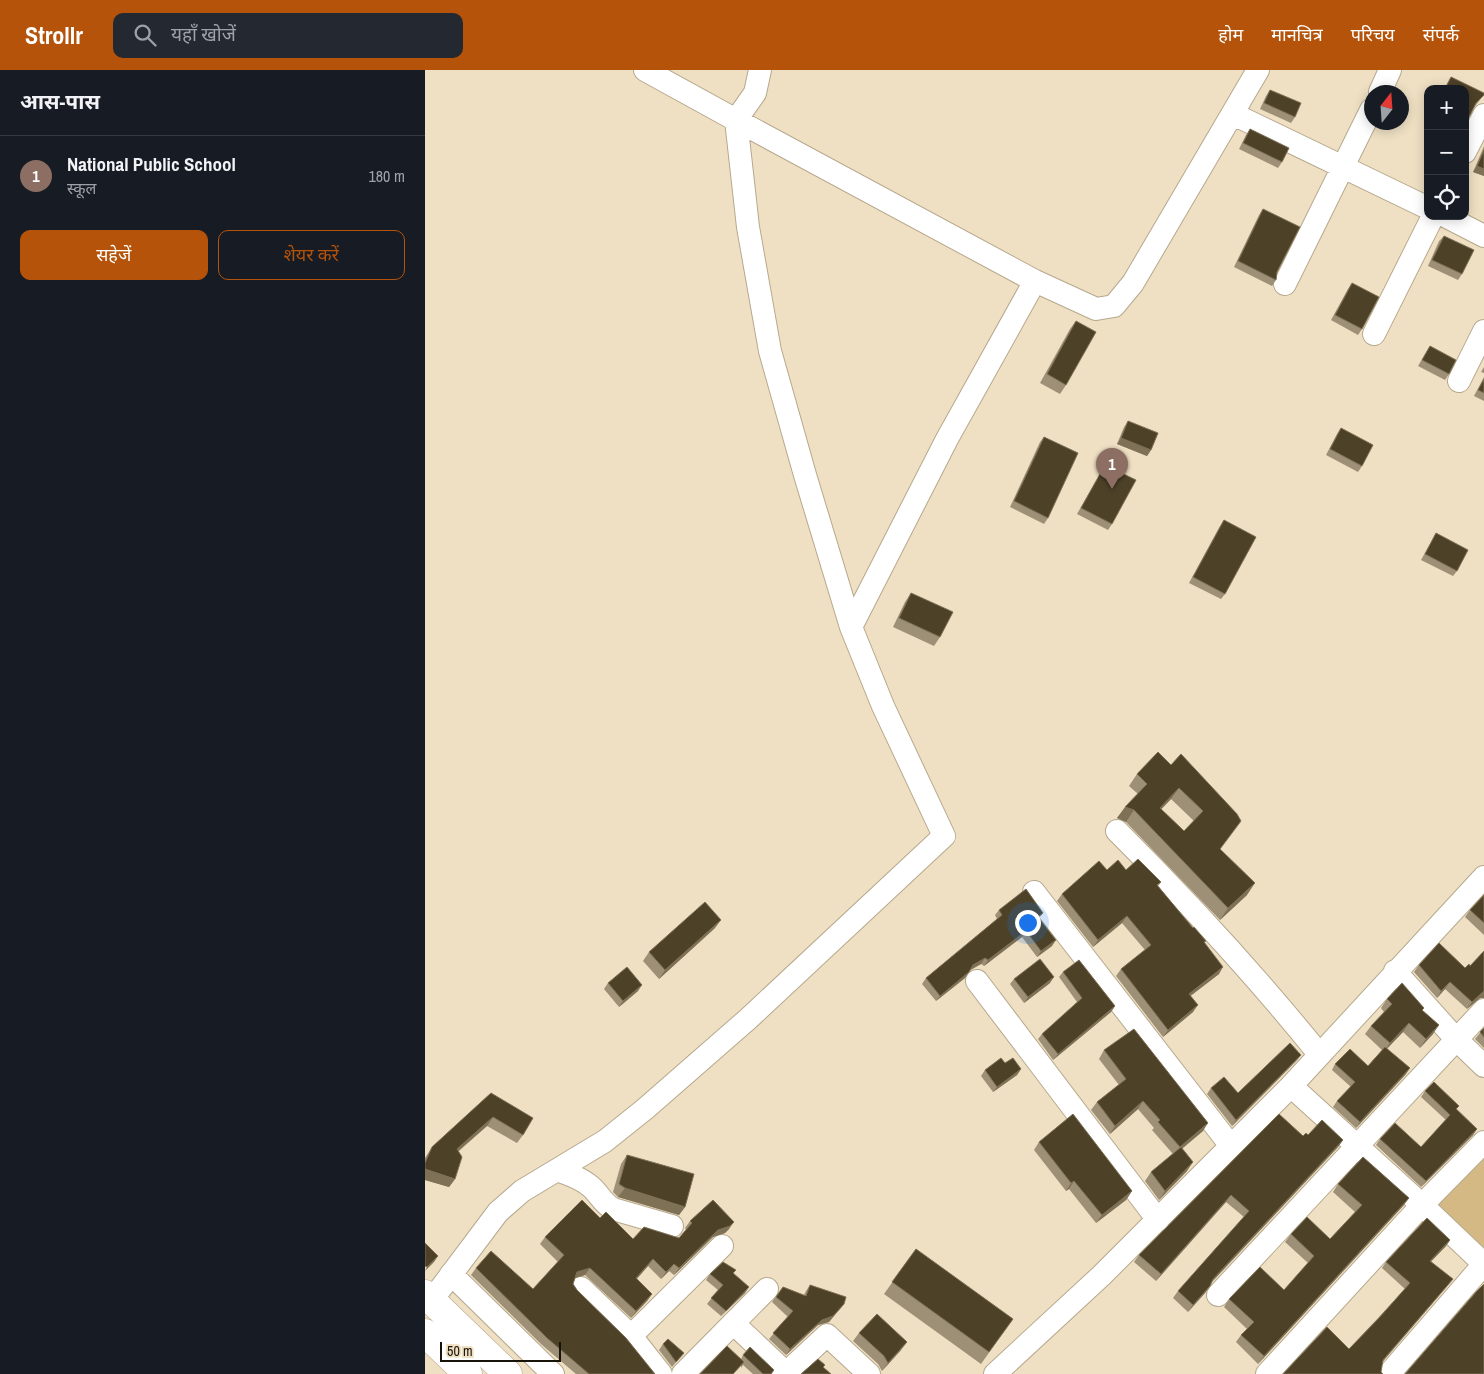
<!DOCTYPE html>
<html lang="hi">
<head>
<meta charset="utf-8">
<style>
  :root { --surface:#171b24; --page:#242831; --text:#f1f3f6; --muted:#9ea1a6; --line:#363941; --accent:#b45309 }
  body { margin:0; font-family:"Archivo Narrow","Noto Sans Devanagari",sans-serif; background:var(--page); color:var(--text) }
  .controls { position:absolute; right:15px; top:15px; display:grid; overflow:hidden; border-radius:10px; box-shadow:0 2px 12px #0003 }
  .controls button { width:45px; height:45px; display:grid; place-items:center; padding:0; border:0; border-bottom:1px solid var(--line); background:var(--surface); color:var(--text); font:25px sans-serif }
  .compass { position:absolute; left:939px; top:15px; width:45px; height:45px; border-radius:50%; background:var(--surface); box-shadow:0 2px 12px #0003; rotate:17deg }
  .scale { position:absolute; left:15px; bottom:12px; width:121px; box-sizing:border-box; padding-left:5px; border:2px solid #181309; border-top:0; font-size:14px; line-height:18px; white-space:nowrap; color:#181309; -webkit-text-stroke:4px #efe0c3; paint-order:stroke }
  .you { position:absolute; left:602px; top:852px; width:18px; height:18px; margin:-12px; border:4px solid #fff; border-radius:50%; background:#1a73e8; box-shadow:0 0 0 8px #1a73e833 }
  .badge { display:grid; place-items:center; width:32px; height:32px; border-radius:50%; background:var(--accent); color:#fff; font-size:16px; font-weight:700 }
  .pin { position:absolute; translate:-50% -41px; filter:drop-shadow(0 1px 2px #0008) }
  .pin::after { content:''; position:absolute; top:26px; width:18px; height:15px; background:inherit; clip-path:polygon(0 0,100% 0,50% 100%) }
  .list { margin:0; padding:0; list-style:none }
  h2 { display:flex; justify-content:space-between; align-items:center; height:65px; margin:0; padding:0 20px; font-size:21px }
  h2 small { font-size:16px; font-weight:400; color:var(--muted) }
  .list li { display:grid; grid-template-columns:32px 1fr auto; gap:15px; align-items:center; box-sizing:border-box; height:80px; padding:0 20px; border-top:1px solid var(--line) }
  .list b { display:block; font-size:19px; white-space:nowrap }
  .list p { margin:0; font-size:16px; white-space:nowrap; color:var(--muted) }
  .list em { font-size:16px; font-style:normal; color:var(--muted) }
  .actions { display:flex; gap:10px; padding:15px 20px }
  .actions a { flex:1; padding:11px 0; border:1px solid var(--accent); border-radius:10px; text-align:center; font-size:18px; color:var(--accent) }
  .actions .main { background:var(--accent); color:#fff }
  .icon { flex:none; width:28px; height:28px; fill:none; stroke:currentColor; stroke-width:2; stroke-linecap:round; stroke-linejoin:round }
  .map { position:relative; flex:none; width:1059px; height:1304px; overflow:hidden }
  header { display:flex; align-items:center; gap:30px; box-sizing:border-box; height:70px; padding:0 25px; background:var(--accent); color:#fff }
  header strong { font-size:24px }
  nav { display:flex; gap:28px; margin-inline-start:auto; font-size:18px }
  .search { width:350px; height:45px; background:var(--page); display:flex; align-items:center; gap:12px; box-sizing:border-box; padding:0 18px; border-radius:10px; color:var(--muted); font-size:19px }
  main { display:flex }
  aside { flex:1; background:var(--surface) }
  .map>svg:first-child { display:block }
  .green { fill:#d4b984 }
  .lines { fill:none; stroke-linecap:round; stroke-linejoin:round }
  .minor-casing { stroke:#b6a88d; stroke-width:24 }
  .major-casing { stroke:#b6a88d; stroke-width:29 }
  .minor { stroke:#fff; stroke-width:22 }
  .major { stroke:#fff; stroke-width:28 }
  .wall { fill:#9e9076; fill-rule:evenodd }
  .shaded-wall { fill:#7e7156 }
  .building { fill:#4d4128; stroke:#7e7156; fill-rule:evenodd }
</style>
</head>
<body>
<header>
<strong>Strollr</strong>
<div class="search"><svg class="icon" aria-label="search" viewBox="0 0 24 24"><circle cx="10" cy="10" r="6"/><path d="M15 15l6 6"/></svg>यहाँ खोजें</div>
<nav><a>होम</a><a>मानचित्र</a><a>परिचय</a><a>संपर्क</a></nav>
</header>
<main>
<aside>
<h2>आस-पास<small></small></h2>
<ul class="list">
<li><span class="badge" style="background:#8d6e63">1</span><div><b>National Public School</b><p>स्कूल</p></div><em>180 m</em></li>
</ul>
<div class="actions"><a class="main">सहेजें</a><a>शेयर करें</a></div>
</aside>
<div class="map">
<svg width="1059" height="1304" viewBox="0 0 1059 1304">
  <rect width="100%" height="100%" fill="#efe0c3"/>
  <path class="green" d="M 1059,1079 L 1059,1181 L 1008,1136 Z"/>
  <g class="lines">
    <defs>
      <path id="minor" d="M 335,0 L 330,23 L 311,50 L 610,211 L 671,239 L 689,236 L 708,213 L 833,0
        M 955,22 L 965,0
        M 808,44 L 1003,138
        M 1040,82 L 1059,45
        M 1020,146 L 1059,166
        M 860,214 L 946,40
        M 949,264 L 1008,146
        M 1034,311 L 1059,261
        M 426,557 L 522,369 L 610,211
        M 692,761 C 763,832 831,906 894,984
        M 609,822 L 806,1076
        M 970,901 L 1031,969 L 1059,996
        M 552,911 L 733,1150
        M 866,1016 L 997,1135 L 1059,1072
        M 132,1100 C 143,1104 156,1108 165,1116 C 174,1123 177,1133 188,1139 L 247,1156
        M 26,1204 L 128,1304
        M 156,1218 L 206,1266 L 236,1304
        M 793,1225 L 1059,940
        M 7,1230 L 73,1142 L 97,1121 L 180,1071 L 220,1039 L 323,949 L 519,766 L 458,636 L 426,557 L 380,405 L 345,281 L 323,157 L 311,50 L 220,0
        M 308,1253 L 361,1303
        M 206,1266 L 297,1176
        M 258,1304 L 342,1219
        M 360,1304 L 402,1265 L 444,1304
        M 570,1304 L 676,1206 L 866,1016 L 1059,807
        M 842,1304 L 997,1135 L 1059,1194
        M 964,1304 L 1059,1194"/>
      <path id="major" d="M 0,1224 L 83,1304
        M 0,1263 L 43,1304"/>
    </defs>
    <use href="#minor" class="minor-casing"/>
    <use href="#major" class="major-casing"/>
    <use href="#minor" class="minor"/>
    <use href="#major" class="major"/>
  </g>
  <path class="wall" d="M 1026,7 L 1059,25 L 1050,36 L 1040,53 L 1040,19 L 1019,19 Z
    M 845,20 L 870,47 L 866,53 L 835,39 L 841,26 Z
    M 825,59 L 857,92 L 853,98 L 814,79 L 821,65 Z
    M 1059,76 L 1059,106 L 1048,102 Z
    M 838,139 L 852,202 L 851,210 L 847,216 L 809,197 L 834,145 Z
    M 1019,166 L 1037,204 L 1033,210 L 1003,196 L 1014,171 Z
    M 927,213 L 937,259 L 933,265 L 906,250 L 923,219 Z
    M 651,251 L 641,315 L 635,324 L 615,313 L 645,259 Z
    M 1005,276 L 1024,304 L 1020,310 L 993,296 Z
    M 1059,297 L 1059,303 L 1056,302 Z
    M 1059,307 L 1059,331 L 1049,326 Z
    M 703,351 L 726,380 L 722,386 L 692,374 L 699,357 Z
    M 916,358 L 937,396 L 933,402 L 901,385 L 912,364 Z
    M 619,367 L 623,448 L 619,454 L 585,437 L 615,372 Z
    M 680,395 L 687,454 L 683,460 L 652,444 Z
    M 799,450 L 800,524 L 796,529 L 764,513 L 795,456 Z
    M 1011,463 L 1032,501 L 1028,506 L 996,490 Z
    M 486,523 L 515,567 L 509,576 L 468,557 L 480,532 Z
    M 756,684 L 795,779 L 822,825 L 795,850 L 701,752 L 692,748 L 713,724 L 704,716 L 712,704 L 746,695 ZM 746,729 L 769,751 L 759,761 L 736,739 Z
    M 682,800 L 701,800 L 736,812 L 733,816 L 779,873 L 794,904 L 765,926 L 768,942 L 738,967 L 691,906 L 696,899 L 720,880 L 697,853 L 668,877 L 632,831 L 637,824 Z
    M 1059,825 L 1059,865 L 1040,847 L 1045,840 Z
    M 574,840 L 618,843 L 614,848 L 627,876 L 612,887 L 597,867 L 559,896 L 556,894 L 544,900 L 540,908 L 511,931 L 497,914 L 501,908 L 572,849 L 570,845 Z
    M 290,858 L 234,909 L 218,891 L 224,882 Z
    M 994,895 L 1055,928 L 1042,939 L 1020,919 L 1012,928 L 989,902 Z
    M 638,902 L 690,936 L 686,942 L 628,990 L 613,969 L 617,964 L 652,932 L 634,907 Z
    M 589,909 L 625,913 L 599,933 L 585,914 Z
    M 183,913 L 213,921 L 194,937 L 179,919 Z
    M 962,929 L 997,940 L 1008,964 L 995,978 L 978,962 L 962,978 L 981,1004 L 931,1058 L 908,1037 L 912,1031 L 926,1017 L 907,1000 L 910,994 L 943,996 L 957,980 L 940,964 L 946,956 L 959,942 L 956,938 Z
    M 1059,958 L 1059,978 L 1050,969 Z
    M 679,980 L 778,1061 L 757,1079 L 762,1101 L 734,1130 L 720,1111 L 726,1102 L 748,1084 L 727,1060 L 729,1058 L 713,1039 L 685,1064 L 666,1040 L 672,1032 L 694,1015 L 674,989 Z
    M 876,985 L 872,990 L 807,1056 L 782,1024 L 786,1018 L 813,1023 Z
    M 580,993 L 596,999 L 592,1005 L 568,1022 L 556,1006 L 560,1000 Z
    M 1000,1021 L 1032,1039 L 1052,1059 L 1048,1065 L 996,1117 L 951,1075 L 955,1069 L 996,1077 L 1021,1050 L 996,1027 Z
    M 66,1023 L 98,1065 L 92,1073 L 62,1056 L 34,1081 L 30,1109 L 24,1117 L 0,1110 L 0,1088 L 7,1077 Z
    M 883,1065 L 918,1070 L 913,1077 L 787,1212 L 780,1223 L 763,1242 L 748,1228 L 753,1221 L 819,1147 L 801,1132 L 731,1211 L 709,1192 L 714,1185 L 878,1066 Z
    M 614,1072 L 707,1121 L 701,1130 L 671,1153 L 644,1119 L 641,1121 L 609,1080 Z
    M 202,1085 L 260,1137 L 254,1145 L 193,1127 L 188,1122 L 196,1094 Z
    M 913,1114 L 984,1128 L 978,1136 L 833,1294 L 811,1272 L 816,1265 L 822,1259 L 799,1237 L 804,1229 L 859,1220 L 883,1193 L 860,1172 L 866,1164 L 905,1169 L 930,1142 L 908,1122 Z
    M 175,1148 L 208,1169 L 254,1168 L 261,1160 L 260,1158 L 265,1151 L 304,1159 L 300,1163 L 288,1167 L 249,1205 L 244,1201 L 236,1209 L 223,1196 L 212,1209 L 227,1224 L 222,1231 L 206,1248 L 160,1205 L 150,1208 L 148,1214 L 152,1220 L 230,1304 L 151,1304 L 117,1275 L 46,1205 L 51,1198 L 108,1219 L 133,1192 L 115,1174 L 120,1167 Z
    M 1025,1170 L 1021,1176 L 1006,1191 L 1023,1215 L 958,1291 L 924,1279 L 980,1219 L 957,1198 L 961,1192 Z
    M 491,1179 L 588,1249 L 556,1294 L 459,1224 Z
    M 311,1200 L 308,1204 L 320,1223 L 296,1246 L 282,1234 L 293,1220 L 281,1210 L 285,1204 Z
    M 385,1215 L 419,1234 L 404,1252 L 393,1255 L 361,1285 L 344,1269 L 363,1247 L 347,1232 L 358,1217 L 379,1225 L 381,1221 Z
    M 434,1263 L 476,1280 L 457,1301 L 453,1294 L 428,1271 Z
    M 238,1274 L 259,1283 L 247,1297 L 234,1280 Z
    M 318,1285 L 346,1304 L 328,1304 L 318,1295 L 316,1298 L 316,1289 Z"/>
  <path class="shaded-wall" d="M 1052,96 L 1059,99 L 1059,106 L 1048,102 Z
    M 696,368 L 726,380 L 722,386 L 692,374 Z
    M 754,718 L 746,729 L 727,749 L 735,738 Z
    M 700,737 L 709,740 L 701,752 L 692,748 Z
    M 830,813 L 822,825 L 795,850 L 803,838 Z
    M 702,846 L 697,853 L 668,877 L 673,870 Z
    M 296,850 L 290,858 L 234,909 L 240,900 Z
    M 601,861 L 597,867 L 559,896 L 563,890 Z
    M 631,870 L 627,876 L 612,887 L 616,881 Z
    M 560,888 L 556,894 L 544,901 L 548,895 Z
    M 798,897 L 794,904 L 759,931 L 764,924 Z
    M 544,902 L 540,908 L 511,931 L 515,926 Z
    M 629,907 L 625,913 L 599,933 L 603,927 Z
    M 1025,912 L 1020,919 L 1012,928 L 1016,921 Z
    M 217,915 L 213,921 L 194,937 L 198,931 Z
    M 1059,921 L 1059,928 L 1055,928 L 1042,939 L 1047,932 Z
    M 773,935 L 768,942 L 738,967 L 743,960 Z
    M 690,936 L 686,942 L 628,990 L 633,984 Z
    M 984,953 L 978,962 L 959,982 L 965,973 Z
    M 1014,955 L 1008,964 L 995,978 L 1001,969 Z
    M 876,985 L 872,990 L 807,1056 L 811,1050 Z
    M 985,998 L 981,1004 L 931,1058 L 935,1052 Z
    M 596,999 L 592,1005 L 568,1022 L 572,1017 Z
    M 718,1031 L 713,1039 L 685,1064 L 690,1056 Z
    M 68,1047 L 62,1056 L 26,1087 L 32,1079 Z
    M 783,1053 L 778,1061 L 749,1085 L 755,1077 Z
    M 1052,1059 L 1048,1065 L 996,1117 L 1001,1111 Z
    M 918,1070 L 913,1077 L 783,1216 L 788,1209 Z
    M 768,1092 L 762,1101 L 734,1130 L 740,1121 Z
    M 0,1099 L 30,1109 L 24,1117 L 0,1110 Z
    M 649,1111 L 644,1119 L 641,1121 L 646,1113 Z
    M 200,1118 L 260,1137 L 254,1145 L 193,1127 Z
    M 707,1121 L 701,1130 L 671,1153 L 677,1145 Z
    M 806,1125 L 801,1132 L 731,1211 L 736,1204 Z
    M 984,1128 L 978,1136 L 833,1294 L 839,1286 Z
    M 309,1152 L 304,1159 L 300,1163 L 288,1167 L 249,1205 L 254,1198 L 293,1160 Z
    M 1025,1170 L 1021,1176 L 1001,1197 L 1005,1191 Z
    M 13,1186 L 9,1192 L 0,1201 L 2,1197 Z
    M 228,1189 L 223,1196 L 206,1215 L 211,1208 Z
    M 249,1194 L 244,1201 L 236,1209 L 241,1202 Z
    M 165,1198 L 160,1205 L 147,1209 L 152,1202 Z
    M 1028,1209 L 1023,1215 L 954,1296 L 958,1290 Z
    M 785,1216 L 780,1223 L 763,1242 L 768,1235 Z
    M 324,1217 L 320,1223 L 296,1246 L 301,1241 Z
    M 227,1224 L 222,1231 L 206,1248 L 211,1241 Z
    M 419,1234 L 404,1252 L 393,1255 L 361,1285 L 365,1279 L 397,1250 Z
    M 482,1272 L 476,1280 L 457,1301 L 463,1293 Z"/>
  <path class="building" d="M 1026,7 L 1059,23 L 1059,25 L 1051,33 L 1043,49 L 1040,47 L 1040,19 L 1020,19 Z
    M 845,20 L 876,33 L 870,47 L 839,33 Z
    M 825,59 L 864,78 L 857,92 L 818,73 Z
    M 1059,80 L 1059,99 L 1052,96 Z
    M 838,139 L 875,157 L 852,202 L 851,210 L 813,191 Z
    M 1019,166 L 1049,180 L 1037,204 L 1007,190 Z
    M 927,213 L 954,227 L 937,259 L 910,245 Z
    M 651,251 L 671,262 L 641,315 L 622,304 Z
    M 1005,276 L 1031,290 L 1024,304 L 997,290 Z
    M 1059,309 L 1059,323 L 1053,320 Z
    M 703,351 L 733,363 L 726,380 L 696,368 Z
    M 916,358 L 948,375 L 937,396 L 905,379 Z
    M 619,367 L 653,383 L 623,448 L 589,431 Z
    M 680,395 L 711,410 L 687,454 L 656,438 Z
    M 799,450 L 831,467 L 800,524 L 768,507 Z
    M 1011,463 L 1043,480 L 1032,501 L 1000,484 Z
    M 486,523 L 528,542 L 515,567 L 474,548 Z
    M 733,682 L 746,695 L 756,684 L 812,744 L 816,751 L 795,779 L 830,813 L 803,838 L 709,740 L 700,737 L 722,714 L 712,704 ZM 754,718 L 778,741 L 759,761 L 735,738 Z
    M 713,789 L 736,812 L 732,815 L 768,858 L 769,857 L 781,871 L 779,872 L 798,897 L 764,924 L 773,935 L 743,960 L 696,899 L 726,875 L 702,846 L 673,870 L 637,824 L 674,791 L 682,800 L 693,790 L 701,800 Z
    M 601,819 L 618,843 L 613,847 L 631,870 L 616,881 L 601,861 L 563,890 L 560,888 L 548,895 L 544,902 L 515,926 L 501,908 L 577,845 L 574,840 Z
    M 1059,825 L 1059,853 L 1045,840 Z
    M 280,832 L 296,850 L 240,900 L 224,882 Z
    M 1014,873 L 1040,898 L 1044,894 L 1045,896 L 1059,881 L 1059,921 L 1047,932 L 1025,912 L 1016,921 L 994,895 Z
    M 615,889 L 629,907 L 603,927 L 589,909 Z
    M 654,890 L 690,936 L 633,984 L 617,964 L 657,928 L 638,902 Z
    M 202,897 L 217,915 L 198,931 L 183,913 Z
    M 977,913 L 999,938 L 997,940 L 1014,955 L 1001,969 L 984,953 L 965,973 L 946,956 L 967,934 L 962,929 Z
    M 1059,958 L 1059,967 L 1055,962 Z
    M 709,959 L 783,1053 L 755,1077 L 733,1052 L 735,1050 L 718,1031 L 690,1056 L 672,1032 L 701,1009 L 679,980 Z
    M 865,973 L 876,985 L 811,1050 L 786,1018 L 799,1007 L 813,1023 Z
    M 960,977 L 985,998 L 935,1052 L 912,1031 L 930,1012 L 910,994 L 925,979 L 943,996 Z
    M 576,988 L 580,993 L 588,988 L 596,999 L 572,1017 L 560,1000 Z
    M 1009,1012 L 1034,1036 L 1031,1039 L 1052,1059 L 1001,1111 L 955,1069 L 970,1053 L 996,1077 L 1025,1045 L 1000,1021 Z
    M 66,1023 L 108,1048 L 98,1065 L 68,1047 L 32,1079 L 37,1087 L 30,1109 L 0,1099 L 0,1093 L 7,1077 Z
    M 648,1044 L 707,1121 L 677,1145 L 649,1111 L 646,1113 L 614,1072 Z
    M 854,1044 L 878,1066 L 881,1063 L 883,1065 L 897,1050 L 918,1070 L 788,1209 L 785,1216 L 768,1235 L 753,1221 L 824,1141 L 806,1125 L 736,1204 L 714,1185 Z
    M 756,1077 L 768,1092 L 740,1121 L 726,1102 Z
    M 202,1085 L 269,1104 L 260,1137 L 200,1118 L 194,1114 Z
    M 938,1087 L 984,1128 L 839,1286 L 816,1265 L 829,1252 L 804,1229 L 835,1197 L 859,1220 L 889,1186 L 866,1164 L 882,1147 L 905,1169 L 937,1135 L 913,1114 Z
    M 157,1130 L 175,1148 L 181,1142 L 208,1169 L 219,1157 L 254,1168 L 267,1153 L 265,1151 L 288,1130 L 309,1152 L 305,1156 L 293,1160 L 254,1198 L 249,1194 L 241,1202 L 228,1189 L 211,1208 L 227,1224 L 211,1241 L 165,1198 L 152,1202 L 148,1214 L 152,1220 L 201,1268 L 230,1304 L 164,1304 L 122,1268 L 51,1198 L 66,1181 L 108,1219 L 139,1185 L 120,1167 Z
    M 1002,1148 L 1025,1170 L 1005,1191 L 1028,1209 L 958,1290 L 956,1302 L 958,1304 L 858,1304 L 902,1257 L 924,1279 L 954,1248 L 985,1213 L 961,1192 Z
    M 0,1173 L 13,1186 L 2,1197 L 0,1196 Z
    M 491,1179 L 588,1249 L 564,1282 L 467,1212 Z
    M 298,1192 L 311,1200 L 308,1203 L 324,1217 L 301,1241 L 286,1228 L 298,1215 L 285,1204 Z
    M 1059,1214 L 1059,1304 L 980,1304 L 1051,1222 Z
    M 385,1215 L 421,1227 L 419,1234 L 408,1246 L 397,1250 L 365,1279 L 348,1263 L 368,1241 L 351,1227 L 358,1217 L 381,1226 Z
    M 452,1244 L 482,1272 L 463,1293 L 459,1286 L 434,1263 Z
    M 243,1269 L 259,1283 L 251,1292 L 238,1274 Z
    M 302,1276 L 319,1292 L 308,1304 L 275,1304 Z
    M 325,1277 L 349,1300 L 346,1304 L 338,1304 L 318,1285 Z
    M 393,1289 L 400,1295 L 398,1297 L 406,1304 L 376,1304 Z"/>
</svg>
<div class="controls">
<button>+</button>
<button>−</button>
<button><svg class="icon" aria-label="locate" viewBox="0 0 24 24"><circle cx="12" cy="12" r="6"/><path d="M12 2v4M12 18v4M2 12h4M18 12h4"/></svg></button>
</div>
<svg class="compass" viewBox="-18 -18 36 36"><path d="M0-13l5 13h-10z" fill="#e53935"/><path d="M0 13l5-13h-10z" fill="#9ea1a6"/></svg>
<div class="scale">50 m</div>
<div class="you"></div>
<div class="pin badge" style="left:687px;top:419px;background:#8d6e63">1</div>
</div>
</main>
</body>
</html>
